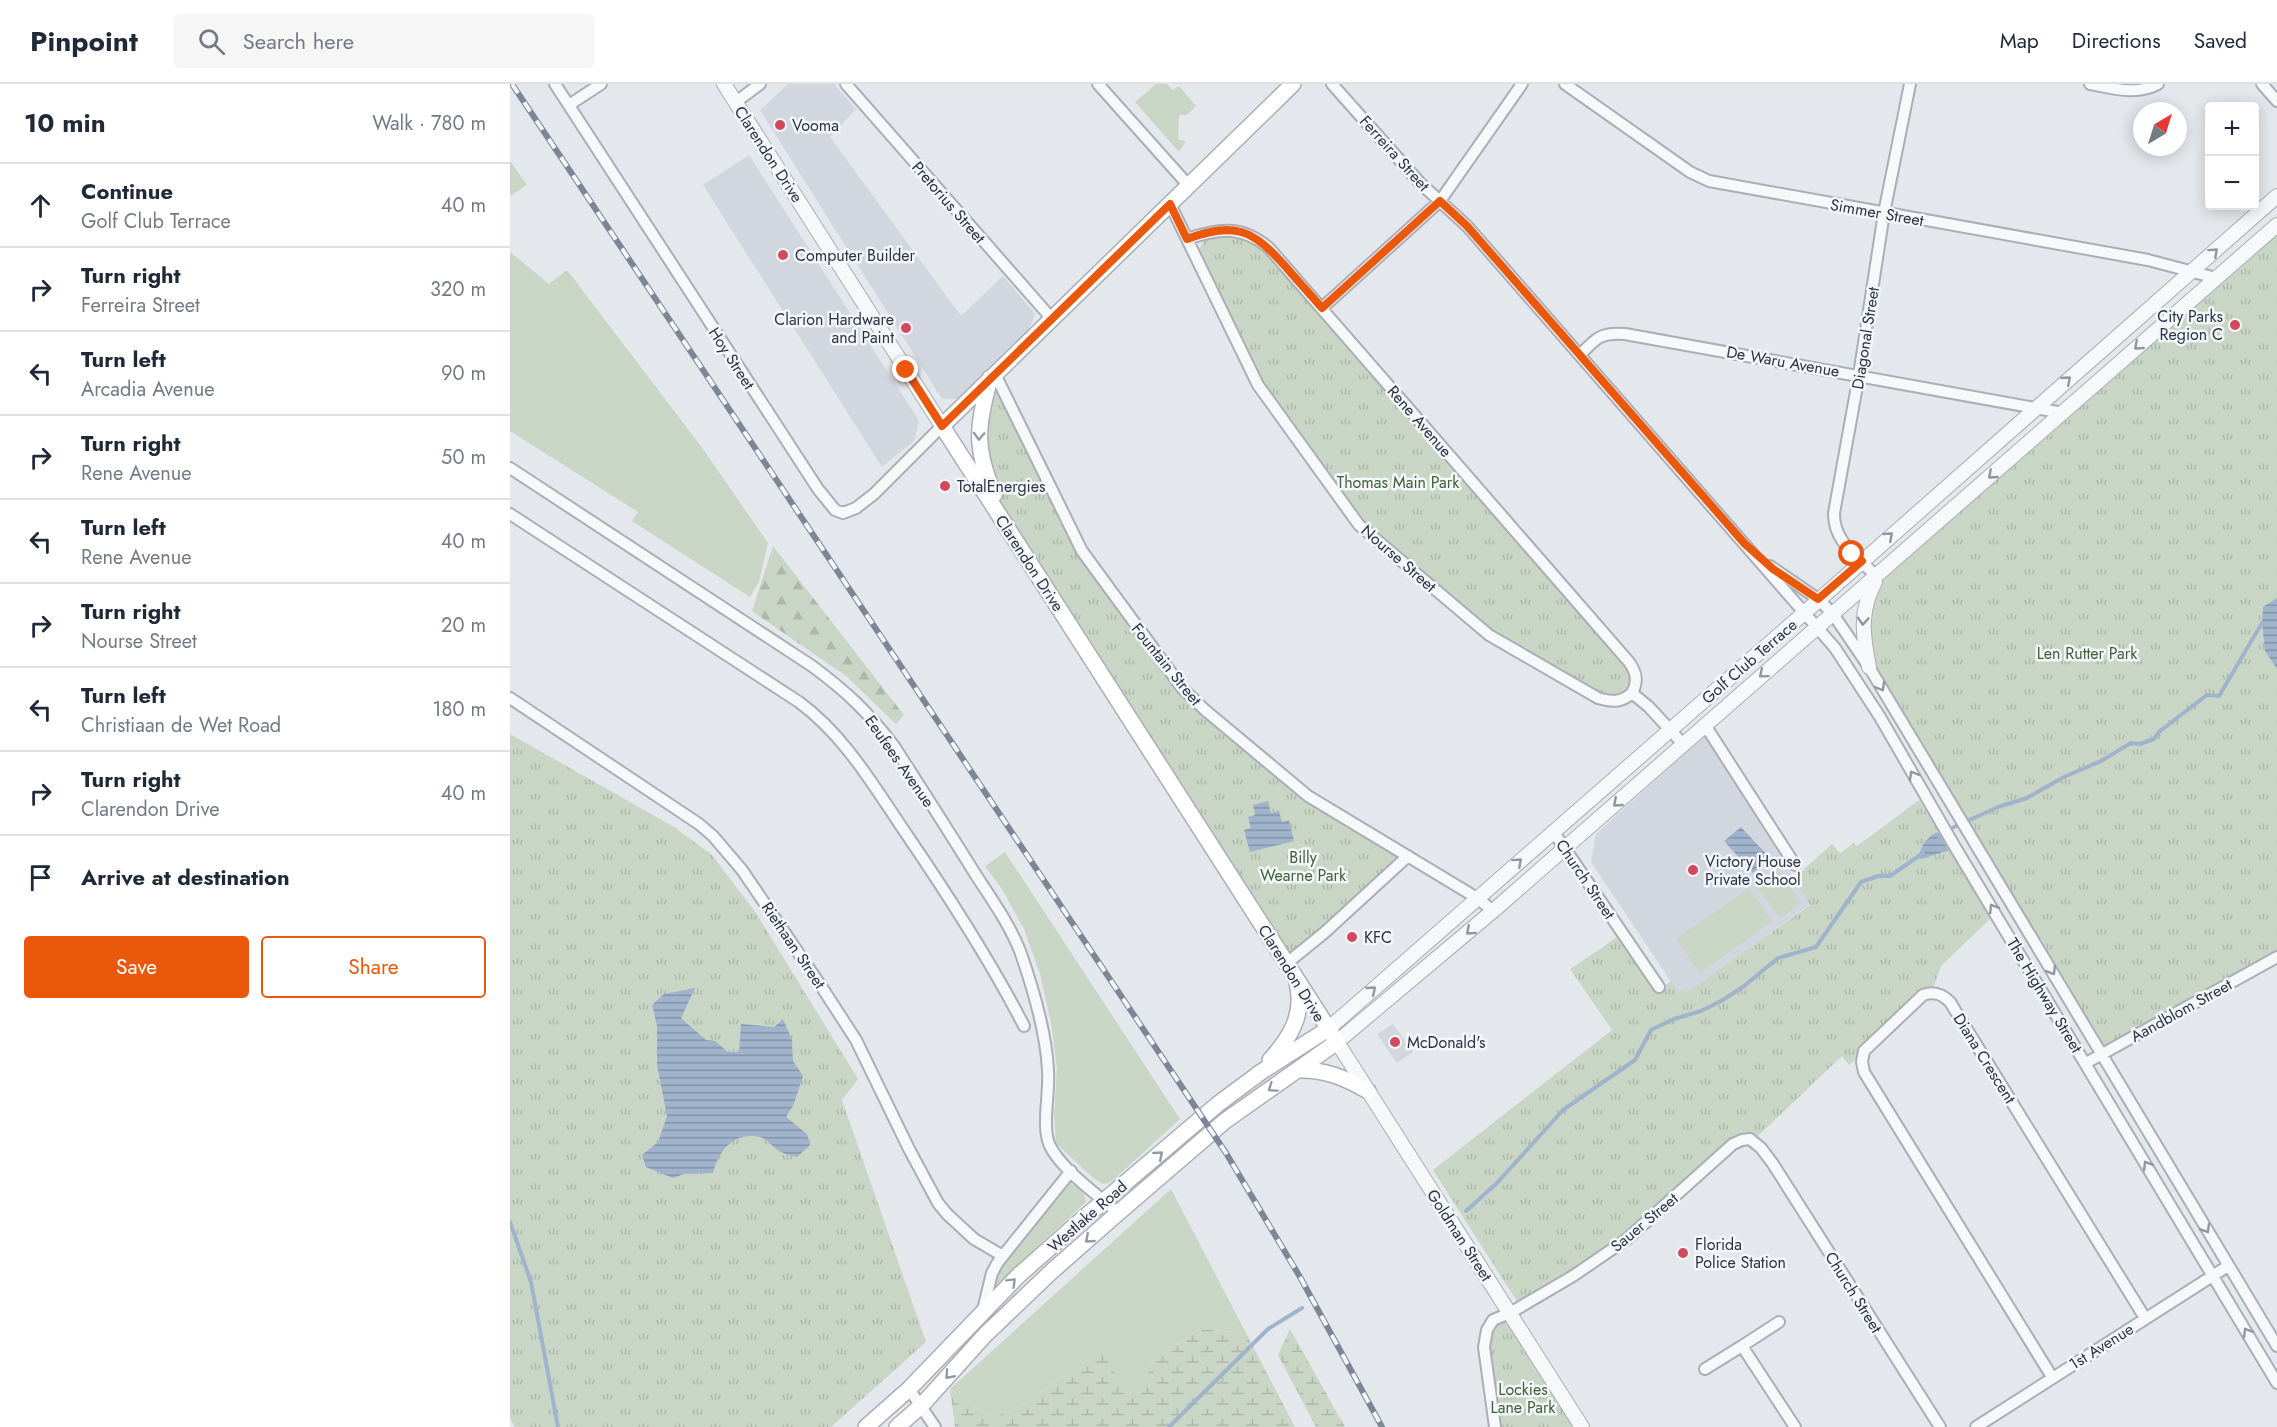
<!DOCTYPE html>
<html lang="en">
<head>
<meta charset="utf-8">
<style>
  :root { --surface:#fff; --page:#f6f6f7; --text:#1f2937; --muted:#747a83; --line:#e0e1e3; --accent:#ea580c }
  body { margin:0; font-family:Jost,sans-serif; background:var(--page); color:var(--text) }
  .controls { position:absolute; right:18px; top:18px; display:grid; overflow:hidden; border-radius:6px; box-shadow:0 3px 15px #0003 }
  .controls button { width:54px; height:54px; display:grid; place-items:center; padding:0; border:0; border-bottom:2px solid var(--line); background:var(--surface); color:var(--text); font:30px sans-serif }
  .compass { position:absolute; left:1623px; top:18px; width:54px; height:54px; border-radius:50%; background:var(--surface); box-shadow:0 3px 15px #0003; rotate:38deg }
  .stop { position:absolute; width:18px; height:18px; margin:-14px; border:4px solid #ea580c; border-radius:50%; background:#fff }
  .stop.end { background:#ea580c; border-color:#fff; box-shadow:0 2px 6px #0008 }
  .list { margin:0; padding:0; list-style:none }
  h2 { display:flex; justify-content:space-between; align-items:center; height:78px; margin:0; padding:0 24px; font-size:26px }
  h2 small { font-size:20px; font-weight:400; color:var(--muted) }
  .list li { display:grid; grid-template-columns:39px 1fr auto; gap:18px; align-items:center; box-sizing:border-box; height:84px; padding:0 24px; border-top:2px solid var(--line) }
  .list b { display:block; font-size:22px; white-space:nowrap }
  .list p { margin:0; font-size:20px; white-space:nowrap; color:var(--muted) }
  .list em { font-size:20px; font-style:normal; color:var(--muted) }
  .actions { display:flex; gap:12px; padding:18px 24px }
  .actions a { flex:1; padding:14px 0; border:2px solid var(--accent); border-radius:6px; text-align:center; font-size:21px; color:var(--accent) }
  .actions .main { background:var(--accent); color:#fff }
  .icon { flex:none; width:33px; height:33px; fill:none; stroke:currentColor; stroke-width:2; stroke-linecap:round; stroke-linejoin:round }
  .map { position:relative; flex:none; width:1767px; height:1343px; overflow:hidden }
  header { display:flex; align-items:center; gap:36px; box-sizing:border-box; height:84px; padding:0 30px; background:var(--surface); border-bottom:2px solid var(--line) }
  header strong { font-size:28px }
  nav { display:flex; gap:33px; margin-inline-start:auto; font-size:21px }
  .search { width:420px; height:54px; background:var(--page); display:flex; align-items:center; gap:15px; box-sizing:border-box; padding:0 21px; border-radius:6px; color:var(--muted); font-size:22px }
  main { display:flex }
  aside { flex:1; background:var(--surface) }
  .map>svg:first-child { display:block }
  .built { fill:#d2d6de }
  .green { fill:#c9d6c5 }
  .forest { fill:url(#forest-firs) }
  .wetland { fill:url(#wetland-marsh) }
  .park { fill:url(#park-tufts) }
  .water { fill:url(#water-rules) }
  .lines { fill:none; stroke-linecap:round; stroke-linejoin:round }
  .stream { stroke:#9fb4cc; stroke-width:4 }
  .minor-casing { stroke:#a9aeb7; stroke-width:14 }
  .tertiary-casing { stroke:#a9aeb7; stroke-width:16 }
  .secondary-casing { stroke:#a9aeb7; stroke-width:18 }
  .minor { stroke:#f7f8fa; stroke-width:10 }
  .tertiary { stroke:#f7f8fa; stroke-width:14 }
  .secondary { stroke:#fff; stroke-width:15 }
  .rail-casing { stroke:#7d8696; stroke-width:6 }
  .rail { stroke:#f4f6f9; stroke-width:4; stroke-dasharray:11; stroke-linecap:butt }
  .oneway { stroke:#9196a0 }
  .oneway2 { stroke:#959aa2 }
  .route { stroke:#ea580c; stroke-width:8 }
  .poi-dot { fill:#d1495b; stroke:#f4f6f9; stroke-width:2 }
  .labels { text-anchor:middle; stroke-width:5; stroke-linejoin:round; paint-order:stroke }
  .poi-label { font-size:16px; fill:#2b3445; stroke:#f4f6f9; text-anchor:start }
  .street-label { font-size:16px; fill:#2b3445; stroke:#f4f6f9 }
  .park-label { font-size:16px; fill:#3f6138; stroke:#f4f6f9 }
</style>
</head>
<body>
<header>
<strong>Pinpoint</strong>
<div class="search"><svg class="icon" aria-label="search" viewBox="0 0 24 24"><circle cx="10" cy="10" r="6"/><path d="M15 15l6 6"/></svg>Search here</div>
<nav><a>Map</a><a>Directions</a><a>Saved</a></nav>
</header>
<main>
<aside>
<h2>10 min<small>Walk · 780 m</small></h2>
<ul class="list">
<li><svg class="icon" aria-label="ahead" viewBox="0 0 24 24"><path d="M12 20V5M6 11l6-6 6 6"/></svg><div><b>Continue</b><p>Golf Club Terrace</p></div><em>40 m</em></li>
<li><svg class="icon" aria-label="right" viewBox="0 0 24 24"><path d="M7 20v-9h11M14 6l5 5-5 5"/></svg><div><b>Turn right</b><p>Ferreira Street</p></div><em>320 m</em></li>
<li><svg class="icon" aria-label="left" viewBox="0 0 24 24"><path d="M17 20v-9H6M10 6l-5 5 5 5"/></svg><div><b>Turn left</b><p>Arcadia Avenue</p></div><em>90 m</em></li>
<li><svg class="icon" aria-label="right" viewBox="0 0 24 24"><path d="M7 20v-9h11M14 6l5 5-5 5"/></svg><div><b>Turn right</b><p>Rene Avenue</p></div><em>50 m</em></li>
<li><svg class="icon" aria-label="left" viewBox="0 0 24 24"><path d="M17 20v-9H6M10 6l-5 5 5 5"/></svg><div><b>Turn left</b><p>Rene Avenue</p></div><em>40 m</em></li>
<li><svg class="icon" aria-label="right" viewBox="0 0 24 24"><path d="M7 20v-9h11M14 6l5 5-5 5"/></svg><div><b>Turn right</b><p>Nourse Street</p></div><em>20 m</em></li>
<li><svg class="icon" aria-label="left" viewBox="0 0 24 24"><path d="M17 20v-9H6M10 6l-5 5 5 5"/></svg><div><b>Turn left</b><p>Christiaan de Wet Road</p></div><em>180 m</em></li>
<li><svg class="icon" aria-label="right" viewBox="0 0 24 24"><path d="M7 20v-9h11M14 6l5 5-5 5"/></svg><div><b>Turn right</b><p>Clarendon Drive</p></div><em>40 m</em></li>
<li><svg class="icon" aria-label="arrive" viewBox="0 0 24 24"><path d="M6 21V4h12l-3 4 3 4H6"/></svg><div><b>Arrive at destination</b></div></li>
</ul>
<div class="actions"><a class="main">Save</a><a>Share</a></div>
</aside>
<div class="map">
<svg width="1767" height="1343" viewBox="0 0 1767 1343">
  <defs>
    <pattern id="forest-firs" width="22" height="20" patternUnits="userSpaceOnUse" patternTransform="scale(1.5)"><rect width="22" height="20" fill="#c9d6c5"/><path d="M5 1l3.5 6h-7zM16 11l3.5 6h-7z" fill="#adb8ab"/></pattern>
    <pattern id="wetland-marsh" width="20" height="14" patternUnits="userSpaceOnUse" patternTransform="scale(1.5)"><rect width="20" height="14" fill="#c9d6c5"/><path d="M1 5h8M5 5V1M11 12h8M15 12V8" fill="none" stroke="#adb8ab"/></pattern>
    <pattern id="park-tufts" width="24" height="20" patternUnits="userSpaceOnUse" patternTransform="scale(1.5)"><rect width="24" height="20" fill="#c9d6c5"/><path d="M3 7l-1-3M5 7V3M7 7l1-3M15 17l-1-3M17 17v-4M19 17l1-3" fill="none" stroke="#adb8ab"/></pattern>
    <pattern id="water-rules" width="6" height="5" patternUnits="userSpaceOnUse" patternTransform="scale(1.5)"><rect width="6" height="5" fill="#9fb4cc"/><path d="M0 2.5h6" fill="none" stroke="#8293a7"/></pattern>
  </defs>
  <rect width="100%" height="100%" fill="#e4e7ec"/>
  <path class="built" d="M 278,0 L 324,0 L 346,25 L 320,53 L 451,232 L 493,192 L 525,230 L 520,243 L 450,315 L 432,315 L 250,26 Z
    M 239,71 L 409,337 L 404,357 L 372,383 L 193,101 Z
    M 1196,650 L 1300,820 L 1176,910 L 1168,908 L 1081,778 L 1086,750 Z
    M 883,940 L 903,968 L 887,979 L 867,950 Z"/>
  <path class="green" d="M 646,0 L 657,0 L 663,6 L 669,2 L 686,22 L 677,31 L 669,31 L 668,56 L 676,57 L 669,68 L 625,18 Z
    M 0,77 L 17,101 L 0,112 Z
    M 0,168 L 39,200 L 57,186 L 193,365 L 258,459 L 249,498 L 240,513 L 122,437 L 128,428 L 0,347 Z
    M 495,768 L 670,1035 L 601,1098 L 593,1100 L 583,1094 L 546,1059 L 544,1030 L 547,983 L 541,939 L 530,890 L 514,845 L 492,805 L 475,782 Z
    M 1267,785 L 1291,818 L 1270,834 L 1245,800 Z
    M 1239,804 L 1262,837 L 1190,889 L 1166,855 Z
    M 560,1099 C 570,1104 574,1107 576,1118 L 486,1201 L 489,1186 Z
    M 661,1105 L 736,1249 L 690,1245 L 642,1278 L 634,1306 L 616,1309 L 594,1269 L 548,1295 L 518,1319 L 482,1334 L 440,1305 Z"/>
  <path class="forest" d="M 263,462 L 394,631 L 386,640 L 336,592 L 242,527 Z"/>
  <path class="wetland" d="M 690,1245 L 736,1249 L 785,1343 L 445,1343 L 440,1305 L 482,1334 L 518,1319 L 548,1295 L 594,1268 L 616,1309 L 633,1306 L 642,1278 Z
    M 780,1245 L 835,1343 L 806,1343 L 768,1271 Z"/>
  <path class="park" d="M 1767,149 L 1767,869 L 1592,965 L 1363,581 L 1356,539 L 1371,498 L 1383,486 Z
    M 713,150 L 738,154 L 757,168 L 1116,580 L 1123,591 L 1119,607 L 1101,615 L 1088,609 L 983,549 L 853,439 L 754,303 L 688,169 L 695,154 Z
    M 484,299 L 569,470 L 661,595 L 761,687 L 892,773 L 811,847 L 779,872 L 496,430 L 472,363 Z
    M 0,650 L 164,743 L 202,771 L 246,829 L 348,995 L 332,1016 L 416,1258 L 321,1343 L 5,1343 L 0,1334 Z
    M 1409,716 L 1481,834 L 1431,882 L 1423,905 L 1339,981 L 1332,972 L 1246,1054 L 1241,1052 L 1115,1152 L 1062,1189 L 1008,1219 L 923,1086 L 1102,946 L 1060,885 L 1109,852 L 1153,903 L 1161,897 L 1168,908 L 1172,905 L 1176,909 L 1300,821 L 1284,794 L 1322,760 L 1330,769 L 1344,759 L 1347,762 Z
    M 996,1234 L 1065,1343 L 989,1343 L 977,1265 L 983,1242 Z"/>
  <path class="water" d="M 1767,514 L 1767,585 L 1755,567 L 1752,539 L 1753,523 Z
    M 758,717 L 761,729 L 769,727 L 772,738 L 779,736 L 784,757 L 740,768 L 734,746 L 741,744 L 738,733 L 745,731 L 743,721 Z
    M 1231,743 L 1260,774 L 1243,789 L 1214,757 Z
    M 1428,748 L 1439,767 C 1428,768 1420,774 1409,775 C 1409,764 1417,752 1428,748 Z
    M 185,904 L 171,934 L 196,956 L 205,957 L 218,968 L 229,968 L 231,940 L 264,943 L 273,935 L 282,956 L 283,977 L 293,992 L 283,1022 L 276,1033 L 297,1050 L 300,1061 L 287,1073 C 281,1071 274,1070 269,1067 C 263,1063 257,1055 250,1053 C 224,1047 208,1067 203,1089 L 174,1090 L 163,1094 L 136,1083 L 132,1071 L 148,1058 L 157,1032 L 147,981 L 147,941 L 142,921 L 154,910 Z"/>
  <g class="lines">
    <path class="stream" d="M 1428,756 L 1440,745 L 1488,723 L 1517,714 L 1554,693 L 1591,677 L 1621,659 L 1630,660 L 1644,655 L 1650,647 L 1697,611 L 1709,612 L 1752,539
      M 956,1127 L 987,1099 L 1053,1026 L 1125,976 L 1141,946 L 1164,935 L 1191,927 L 1213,916 L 1234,902 L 1268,874 L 1306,863 L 1351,798 L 1368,792 L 1380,792 L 1413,769
      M 0,1138 L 21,1198 L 48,1343
      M 659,1343 L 758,1245 L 792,1224"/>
    <defs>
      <path id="minor" d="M 45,0 L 308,405 L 325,426 L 333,429 L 346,424 L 364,410 L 432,342
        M 336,0 L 542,235
        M 588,0 L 679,102
        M 822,0 L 910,99 L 957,142 L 1325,564 L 1370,633 L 1445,763 L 1767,1299
        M 1055,0 L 1180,88 L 1199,97 L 1638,176 L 1706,194
        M 1580,0 C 1602,4 1627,12 1648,0
        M 1752,0 L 1767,17
        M 226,18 L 250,0
        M 59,21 L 91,0
        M 660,120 L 748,301 L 849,441 L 979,551 L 1088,614 C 1102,618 1111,619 1122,609 L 1139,623 L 1173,660
        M 677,155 C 709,144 732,141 759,164 L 1119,578 C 1127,589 1128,598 1122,609
        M 812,224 L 930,117 L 1012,0
        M 1070,271 C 1086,254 1091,248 1115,250 L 1553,329
        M 485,290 L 572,467 L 673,605 L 695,626 L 798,712 L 967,814 L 983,827
        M 0,384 L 302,582 C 337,608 357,627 384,662 C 411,704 438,746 464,788 C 480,813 499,839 510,867 C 523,904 536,946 538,986 C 540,1007 531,1044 540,1062 C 552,1086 588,1111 608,1129
        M 0,430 L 289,618 C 335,652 363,701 395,748 C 438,811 479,874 514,942
        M 1260,482 L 1308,515 L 1323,530 L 1359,583 L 1767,1262
        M 1367,493 C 1349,474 1323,458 1324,429 L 1349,291 L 1374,129 L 1400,0
        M 0,614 L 189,740 L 203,752 L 232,786 L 311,902 L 346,956 L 399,1065 L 428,1119 L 437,1130 L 464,1155 L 493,1172
        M 1195,641 L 1285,781
        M 1043,747 L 1149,903
        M 777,879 L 814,849 L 898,772
        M 1576,979 L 1767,873
        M 473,1226 L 482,1189 L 488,1178 L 561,1087
        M 1269,1238 L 1232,1262 L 1285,1343
        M 1195,1285 L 1232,1262
        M 1542,1293 L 1354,988 L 1352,978 L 1354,967 L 1413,911 C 1424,907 1432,910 1440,918 L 1635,1234
        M 399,1305 L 425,1343
        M 985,1343 L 974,1263 L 977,1246 L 983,1236 L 1000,1229 L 1063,1192 L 1117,1155 L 1223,1060 L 1232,1056 L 1240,1055 L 1251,1064 L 1263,1080 L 1430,1343
        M 1466,1343 L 1718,1182"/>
      <path id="tertiary" d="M 214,0 L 432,342
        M 1359,583 C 1353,553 1349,527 1365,498
        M 818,945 L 1285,537 L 1767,112
        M 1072,1343 L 827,958 L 983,827 L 1767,141"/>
      <path id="secondary" d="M 480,294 C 467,344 464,362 484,411
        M 760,976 C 780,954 795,930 787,899
        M 788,986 C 815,985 835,994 858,1007
        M 356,1343 L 399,1305 L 509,1191 L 568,1139 L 708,1020 L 751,988 L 818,945
        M 387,1343 L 411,1322 L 475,1251 L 541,1188 L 608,1129 L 715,1037 L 827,958 L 432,342 L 783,0"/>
    </defs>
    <use href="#minor" class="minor-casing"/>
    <use href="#tertiary" class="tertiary-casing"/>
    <use href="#secondary" class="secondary-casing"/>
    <use href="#minor" class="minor"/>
    <use href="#tertiary" class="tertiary"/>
    <use href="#secondary" class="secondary"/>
    <defs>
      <path id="rail" d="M 2,0 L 716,1069 L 790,1193 L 872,1343"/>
    </defs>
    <use href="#rail" class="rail-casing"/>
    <use href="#rail" class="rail"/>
  </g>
  <defs><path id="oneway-chevron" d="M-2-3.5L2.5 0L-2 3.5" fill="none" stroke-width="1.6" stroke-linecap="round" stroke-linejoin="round" transform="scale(1.5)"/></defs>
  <g class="oneway">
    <use href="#oneway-chevron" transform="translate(1704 168) rotate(-42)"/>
    <use href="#oneway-chevron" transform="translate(1628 262) rotate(139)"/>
    <use href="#oneway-chevron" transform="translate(1557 296) rotate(-41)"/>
    <use href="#oneway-chevron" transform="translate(1482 391) rotate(139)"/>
    <use href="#oneway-chevron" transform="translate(1379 452) rotate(-41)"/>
    <use href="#oneway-chevron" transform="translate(1353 537) rotate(94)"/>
    <use href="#oneway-chevron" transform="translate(1253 590) rotate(140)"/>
    <use href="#oneway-chevron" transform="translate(1371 603) rotate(60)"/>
    <use href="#oneway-chevron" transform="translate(1403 691) rotate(-120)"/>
    <use href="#oneway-chevron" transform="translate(1107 719) rotate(139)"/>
    <use href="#oneway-chevron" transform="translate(1008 778) rotate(-42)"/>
    <use href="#oneway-chevron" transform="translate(1483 824) rotate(-122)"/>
    <use href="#oneway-chevron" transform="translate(960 847) rotate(139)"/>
    <use href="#oneway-chevron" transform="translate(1542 887) rotate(59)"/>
    <use href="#oneway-chevron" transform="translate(862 906) rotate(-41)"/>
    <use href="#oneway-chevron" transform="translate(1637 1081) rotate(-121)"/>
    <use href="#oneway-chevron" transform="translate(1696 1145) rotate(59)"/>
    <use href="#oneway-chevron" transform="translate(1737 1248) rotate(-121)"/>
  </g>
  <g class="oneway2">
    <use href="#oneway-chevron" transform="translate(469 352) rotate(92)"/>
    <use href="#oneway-chevron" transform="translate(762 1004) rotate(145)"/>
    <use href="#oneway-chevron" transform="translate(649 1071) rotate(-41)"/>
    <use href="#oneway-chevron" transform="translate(579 1155) rotate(139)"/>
    <use href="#oneway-chevron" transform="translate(502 1198) rotate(-45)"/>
    <use href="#oneway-chevron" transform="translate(439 1291) rotate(132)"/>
  </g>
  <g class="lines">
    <path class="route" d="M 396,286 L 432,342 L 660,120 L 677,155 C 725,137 743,146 775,182 C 787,196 800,210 812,224 L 930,117 L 957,142 L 1235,460 L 1263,485 L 1308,515 L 1352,477 L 1342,470"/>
  </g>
  <g class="poi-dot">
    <circle cx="270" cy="41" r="6"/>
    <circle cx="273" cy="171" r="6"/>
    <circle cx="1725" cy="241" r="6"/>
    <circle cx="396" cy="244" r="6"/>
    <circle cx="435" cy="402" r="6"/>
    <circle cx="1183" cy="786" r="6"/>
    <circle cx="842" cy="853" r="6"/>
    <circle cx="885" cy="958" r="6"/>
    <circle cx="1173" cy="1169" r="6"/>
  </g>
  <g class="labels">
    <g class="poi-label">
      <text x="282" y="47">Vooma</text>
      <text x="285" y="177">Computer Builder</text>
      <text x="1713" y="238" text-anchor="end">City Parks<tspan x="1713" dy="18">Region C</tspan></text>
      <text x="384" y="241" text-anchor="end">Clarion Hardware<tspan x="384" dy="18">and Paint</tspan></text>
      <text x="447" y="408">TotalEnergies</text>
      <text x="1195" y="783">Victory House<tspan x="1195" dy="18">Private School</tspan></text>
      <text x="854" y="859">KFC</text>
      <text x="897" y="964">McDonald's</text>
      <text x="1185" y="1166">Florida<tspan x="1185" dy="18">Police Station</tspan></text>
    </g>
    <g class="street-label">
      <text transform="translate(885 69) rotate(48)" y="6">Ferreira Street</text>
      <text transform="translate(259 70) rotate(57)" y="6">Clarendon Drive</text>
      <text transform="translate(439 118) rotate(49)" y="6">Pretorius Street</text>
      <text transform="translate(1367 128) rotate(10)" y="6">Simmer Street</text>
      <text transform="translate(1355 254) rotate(-81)" y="6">Diagonal Street</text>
      <text transform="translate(222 274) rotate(57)" y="6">Hoy Street</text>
      <text transform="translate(1273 277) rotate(10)" y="6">De Waru Avenue</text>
      <text transform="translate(910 337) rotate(49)" y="6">Rene Avenue</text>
      <text transform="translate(889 474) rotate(41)" y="6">Nourse Street</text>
      <text transform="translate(520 479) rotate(57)" y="6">Clarendon Drive</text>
      <text transform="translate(1239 577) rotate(-41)" y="6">Golf Club Terrace</text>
      <text transform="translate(657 580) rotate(51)" y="6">Fountain Street</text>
      <text transform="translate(390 677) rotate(55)" y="6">Eeufees Avenue</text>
      <text transform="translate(1076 795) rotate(56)" y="6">Church Street</text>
      <text transform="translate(284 861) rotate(56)" y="6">Riethaan Street</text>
      <text transform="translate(782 889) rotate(58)" y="6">Clarendon Drive</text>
      <text transform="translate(1535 911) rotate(59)" y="6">The Highway Street</text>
      <text transform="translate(1671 926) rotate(-29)" y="6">Aandblom Street</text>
      <text transform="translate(1475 974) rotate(58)" y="6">Diana Crescent</text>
      <text transform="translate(577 1132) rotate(-41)" y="6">Westlake Road</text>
      <text transform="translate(1134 1138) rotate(-40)" y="6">Sauer Street</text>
      <text transform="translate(950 1151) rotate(57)" y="6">Goldman Street</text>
      <text transform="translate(1344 1208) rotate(58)" y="6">Church Street</text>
      <text transform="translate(1591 1262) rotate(-32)" y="6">1st Avenue</text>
    </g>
    <g class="park-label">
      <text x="888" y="404">Thomas Main Park</text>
      <text x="1577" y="575">Len Rutter Park</text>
      <text x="793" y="779">Billy<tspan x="793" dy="18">Wearne Park</tspan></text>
      <text x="1013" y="1311">Lockies<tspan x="1013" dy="18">Lane Park</tspan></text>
    </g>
  </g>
</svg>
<div class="controls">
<button>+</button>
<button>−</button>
</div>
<svg class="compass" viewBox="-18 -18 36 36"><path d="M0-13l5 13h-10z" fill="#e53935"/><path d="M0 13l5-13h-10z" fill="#747a83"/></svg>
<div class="stop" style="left:1342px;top:470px"></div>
<div class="stop end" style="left:396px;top:286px"></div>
</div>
</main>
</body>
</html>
